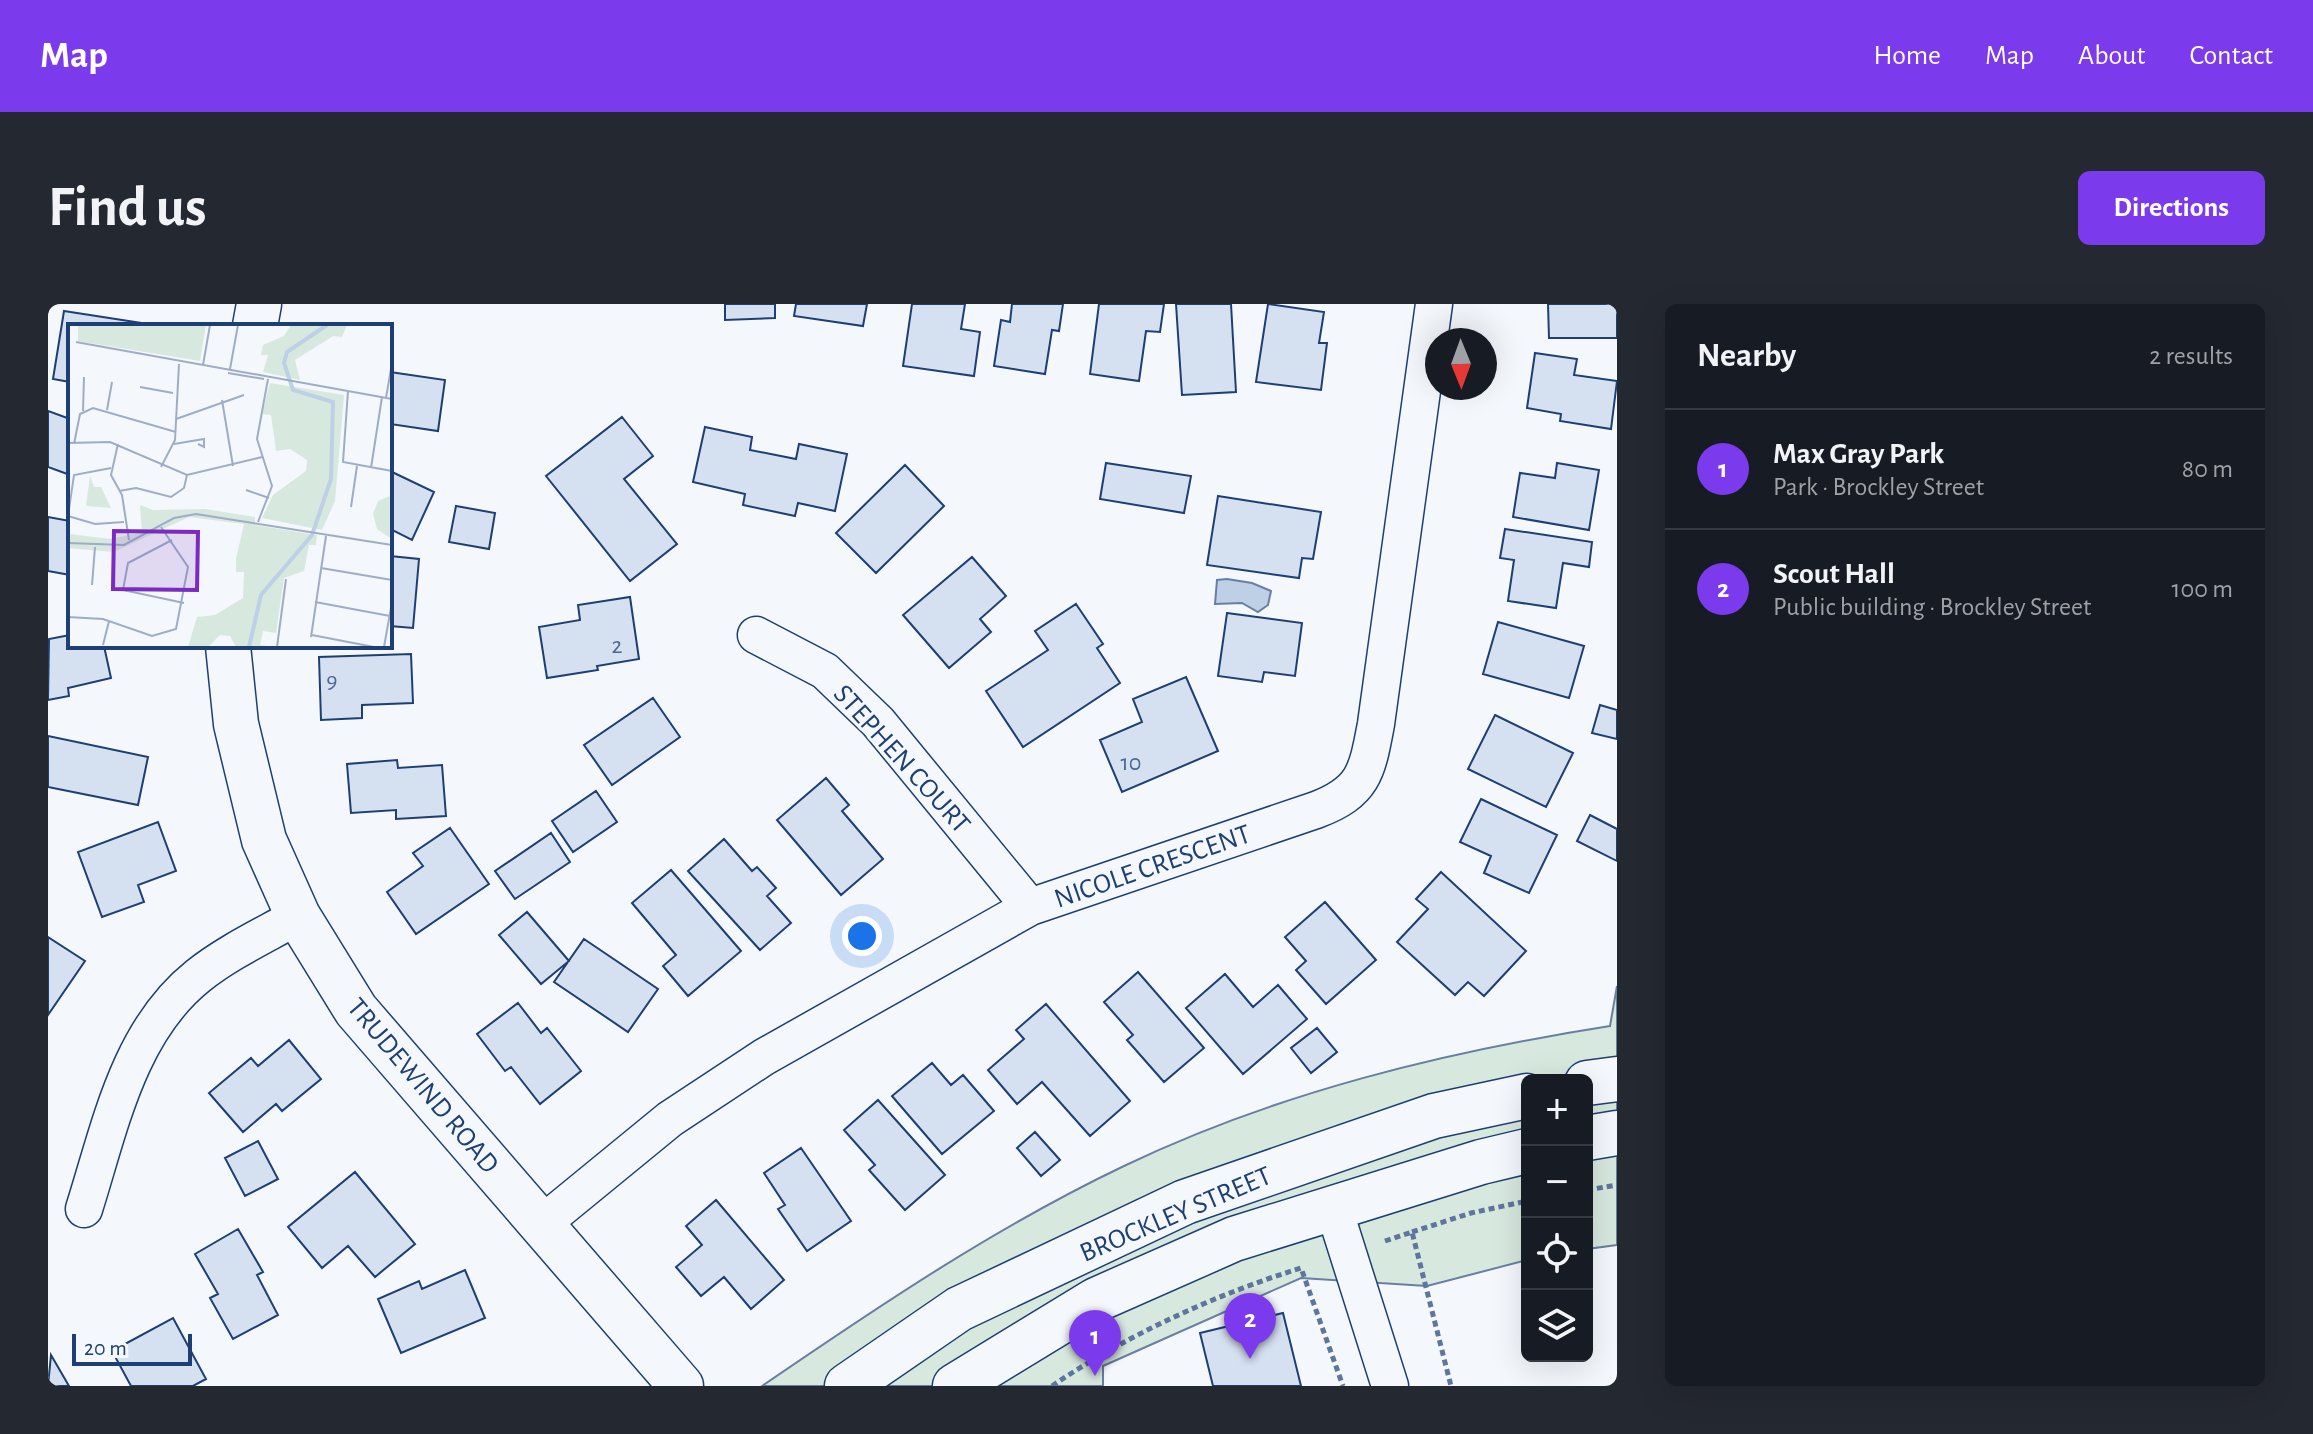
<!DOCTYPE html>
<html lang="en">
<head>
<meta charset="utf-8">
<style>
  :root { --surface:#171b24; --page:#242831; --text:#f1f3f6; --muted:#9ea1a6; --line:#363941; --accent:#7c3aed }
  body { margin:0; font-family:"Alegreya Sans",sans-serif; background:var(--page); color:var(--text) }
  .controls { position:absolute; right:24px; bottom:24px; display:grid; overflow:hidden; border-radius:12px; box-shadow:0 8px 32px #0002 }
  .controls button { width:72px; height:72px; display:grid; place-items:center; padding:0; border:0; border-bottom:2px solid var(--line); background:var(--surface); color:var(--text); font:40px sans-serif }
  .compass { position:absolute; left:1377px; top:24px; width:72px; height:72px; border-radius:50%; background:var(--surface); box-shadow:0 8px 32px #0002; rotate:179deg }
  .scale { position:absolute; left:24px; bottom:20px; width:120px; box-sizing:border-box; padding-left:8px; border:4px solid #1d3f73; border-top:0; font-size:22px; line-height:28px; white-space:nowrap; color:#1d3f73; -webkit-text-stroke:6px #f4f7fb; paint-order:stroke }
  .you { position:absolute; left:814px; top:632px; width:28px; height:28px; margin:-20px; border:6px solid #fff; border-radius:50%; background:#1a73e8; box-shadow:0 0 0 12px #1a73e833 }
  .badge { display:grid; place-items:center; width:52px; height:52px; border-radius:50%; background:var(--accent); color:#fff; font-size:26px; font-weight:700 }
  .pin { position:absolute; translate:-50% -66px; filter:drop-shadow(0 2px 4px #0008) }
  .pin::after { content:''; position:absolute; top:42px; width:28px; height:24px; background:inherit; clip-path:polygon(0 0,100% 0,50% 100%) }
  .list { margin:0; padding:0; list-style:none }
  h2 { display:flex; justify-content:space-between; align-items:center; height:104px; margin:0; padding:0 32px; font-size:34px }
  h2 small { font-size:26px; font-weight:400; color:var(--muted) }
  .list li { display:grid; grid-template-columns:52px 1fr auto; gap:24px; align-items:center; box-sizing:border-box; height:120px; padding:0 32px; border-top:2px solid var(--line) }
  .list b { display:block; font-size:30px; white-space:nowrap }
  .list p { margin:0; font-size:26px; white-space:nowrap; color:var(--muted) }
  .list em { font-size:26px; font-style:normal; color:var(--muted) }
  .icon { flex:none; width:44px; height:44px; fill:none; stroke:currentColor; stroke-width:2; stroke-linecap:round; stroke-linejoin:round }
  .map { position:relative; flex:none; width:1569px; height:1082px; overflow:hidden; border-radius:12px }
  header { display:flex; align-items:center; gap:48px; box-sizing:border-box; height:112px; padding:0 40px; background:var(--accent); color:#fff }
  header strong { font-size:38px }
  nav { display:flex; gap:44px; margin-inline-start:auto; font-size:28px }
  .intro { display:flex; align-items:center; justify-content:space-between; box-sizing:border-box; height:192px; padding:0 48px }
  h1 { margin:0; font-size:56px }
  .button { padding:20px 36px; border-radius:12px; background:var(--accent); color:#fff; font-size:28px; font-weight:700 }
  main { display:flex; gap:48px; padding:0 48px }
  aside { flex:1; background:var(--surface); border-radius:12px; box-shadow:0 8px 32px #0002 }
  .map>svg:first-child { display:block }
  .green { fill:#d7e8df; stroke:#687fa3; stroke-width:2 }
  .water { fill:#bed0e5; stroke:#687fa3; stroke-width:2 }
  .building { fill:#d5e0f0; stroke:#1d3f73; stroke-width:2 }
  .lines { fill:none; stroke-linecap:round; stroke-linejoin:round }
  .street-casing { stroke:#1d3f73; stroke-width:39 }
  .secondary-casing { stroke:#1d3f73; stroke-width:47 }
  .path { stroke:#5e769c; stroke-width:5; stroke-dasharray:6 4; stroke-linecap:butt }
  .street { stroke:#f4f7fb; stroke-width:36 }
  .secondary { stroke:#f4f7fb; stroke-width:44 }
  .labels { text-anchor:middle; stroke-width:6; stroke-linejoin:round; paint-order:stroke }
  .number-label { font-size:24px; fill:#4b6792 }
  .street-label { font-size:28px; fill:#1d3f73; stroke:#f4f7fb }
  .inset-river { fill:none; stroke:#bed0e5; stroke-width:4 }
  .inset-road { fill:none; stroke:#9eadc5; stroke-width:2 }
  .view { fill:#7b2cbf; fill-opacity:0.15; stroke:#7b2cbf; stroke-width:4 }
  .inset-edge { fill:none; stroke:#1d3f73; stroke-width:4 }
</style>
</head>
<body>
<header>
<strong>Map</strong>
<nav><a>Home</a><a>Map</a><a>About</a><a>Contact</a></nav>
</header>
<div class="intro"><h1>Find us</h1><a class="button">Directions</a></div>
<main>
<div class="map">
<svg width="1569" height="1082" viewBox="0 0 1569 1082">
  <rect width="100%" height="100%" fill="#f4f7fb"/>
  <path class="green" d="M 1569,682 L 1569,941 L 1539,945 L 1539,776 L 1479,776 L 1479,956 L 1379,982 L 1253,974 L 1055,1062 L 1055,1082 L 714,1082 C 831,1002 948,923 1076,862 C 1228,789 1396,748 1562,722 Z"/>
  <path class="water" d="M 1179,275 L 1204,279 L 1223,287 L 1220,301 L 1210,308 L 1194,299 L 1167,300 L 1169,276 Z"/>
  <path class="building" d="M 677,0 L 727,0 L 727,14 L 677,16 Z
    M 748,0 L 819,0 L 815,22 L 746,12 Z
    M 864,0 L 917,0 L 913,25 L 932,28 L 926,72 L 855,62 Z
    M 964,0 L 1015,0 L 1011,27 L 1004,26 L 997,70 L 946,62 L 953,16 L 962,18 Z
    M 1051,0 L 1116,0 L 1112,28 L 1098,27 L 1091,77 L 1042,70 Z
    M 1128,0 L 1183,0 L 1188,88 L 1134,91 Z
    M 1220,0 L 1276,8 L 1271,39 L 1279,39 L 1273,86 L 1208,78 Z
    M 1500,0 L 1569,0 L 1569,34 L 1501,34 Z
    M 16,7 L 100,20 L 22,22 L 22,78 L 5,75 Z
    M 1487,49 L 1529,55 L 1526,71 L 1569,77 L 1563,125 L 1512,117 L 1513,110 L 1479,104 Z
    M 342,68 L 397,76 L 390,127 L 342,120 Z
    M 0,107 L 22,115 L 22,171 L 0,163 Z
    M 574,113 L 605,152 L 576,175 L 629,240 L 582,277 L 498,172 Z
    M 657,123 L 704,133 L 702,146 L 748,155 L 751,140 L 799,150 L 787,207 L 750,199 L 747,212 L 695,201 L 697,190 L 645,178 Z
    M 1058,159 L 1143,172 L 1136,209 L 1052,195 Z
    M 1509,159 L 1551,166 L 1541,226 L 1465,213 L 1472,169 L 1507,174 Z
    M 857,161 L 896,202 L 828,269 L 788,229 Z
    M 342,167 L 386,188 L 364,236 L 342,225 Z
    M 1170,192 L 1273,208 L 1265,255 L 1254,254 L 1251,274 L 1159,261 Z
    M 408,202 L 447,209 L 441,245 L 401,238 Z
    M 0,213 L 22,217 L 22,271 L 0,267 Z
    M 1457,225 L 1544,238 L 1541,263 L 1515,259 L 1508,304 L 1460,297 L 1466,256 L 1452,254 Z
    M 342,252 L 371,255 L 365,324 L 342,322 Z
    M 924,253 L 958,292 L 932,315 L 943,328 L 901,364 L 855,311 Z
    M 582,293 L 591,355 L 549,362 L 550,366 L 499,374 L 491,323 L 532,316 L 530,301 Z
    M 1028,300 L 1055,340 L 1049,344 L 1072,379 L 975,443 L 938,387 L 1000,346 L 987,327 Z
    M 1179,309 L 1254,319 L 1247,372 L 1216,368 L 1214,378 L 1170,372 Z
    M 1450,318 L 1536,342 L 1521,394 L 1435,370 Z
    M 22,331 L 22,342 L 56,342 L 63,374 L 20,384 L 21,392 L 0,396 L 1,335 Z
    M 363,350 L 365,399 L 314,401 L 314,414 L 273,416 L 271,353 Z
    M 1138,373 L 1170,447 L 1074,488 L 1052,436 L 1094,418 L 1085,395 Z
    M 605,394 L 632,433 L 564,481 L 536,441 Z
    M 1552,401 L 1569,406 L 1569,435 L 1544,429 Z
    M 1447,411 L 1525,449 L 1498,503 L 1420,465 Z
    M 0,432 L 100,453 L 90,501 L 0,483 Z
    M 349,456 L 350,464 L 394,461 L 398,512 L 348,515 L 348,506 L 303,509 L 299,460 Z
    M 778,474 L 801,501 L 794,507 L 835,555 L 793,591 L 729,516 Z
    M 548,487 L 569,518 L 525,548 L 504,517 Z
    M 1433,495 L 1509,531 L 1481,589 L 1436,569 L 1443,552 L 1412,538 Z
    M 1542,511 L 1569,525 L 1569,557 L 1529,537 Z
    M 110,518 L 128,567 L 90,581 L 96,598 L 54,613 L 30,548 Z
    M 402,524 L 441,580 L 368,630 L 339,588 L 375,562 L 365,549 Z
    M 503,529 L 522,558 L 467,595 L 447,567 Z
    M 676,535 L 704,567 L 709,563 L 728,584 L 719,592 L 743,619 L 712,646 L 640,567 Z
    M 623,566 L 693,647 L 640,692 L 615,662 L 628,651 L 584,599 Z
    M 1393,568 L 1478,647 L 1436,692 L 1420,678 L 1407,691 L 1349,638 L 1380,605 L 1368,595 Z
    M 1277,598 L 1328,656 L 1278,700 L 1248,666 L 1258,657 L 1237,633 Z
    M 479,608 L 521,657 L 493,680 L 451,631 Z
    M 0,633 L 37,657 L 0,711 Z
    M 536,635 L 610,685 L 580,728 L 506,678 Z
    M 1090,668 L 1156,744 L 1116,778 L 1079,736 L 1085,731 L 1056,698 Z
    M 1177,670 L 1205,703 L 1230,681 L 1259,715 L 1195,770 L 1138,704 Z
    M 470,699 L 493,729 L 499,724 L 533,767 L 492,800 L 463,763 L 457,767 L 429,730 Z
    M 998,700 L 1082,797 L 1042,832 L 994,778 L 969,800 L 940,766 L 976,735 L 968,726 Z
    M 1269,724 L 1289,748 L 1263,769 L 1243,744 Z
    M 241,736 L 273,775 L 234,807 L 228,800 L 195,828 L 161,789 L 203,754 L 210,762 Z
    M 884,759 L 903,781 L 915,771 L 946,807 L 894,850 L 844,792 Z
    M 830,796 L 897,871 L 857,906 L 821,866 L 827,861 L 796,826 Z
    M 987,828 L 1012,856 L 993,872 L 969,844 Z
    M 210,837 L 230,875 L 197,892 L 177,854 Z
    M 753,844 L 803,917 L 759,947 L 730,905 L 737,901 L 716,869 Z
    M 307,868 L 367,940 L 327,973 L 300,942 L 274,964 L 240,923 Z
    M 668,896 L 736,976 L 703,1005 L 676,973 L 653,992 L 628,963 L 654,941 L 638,922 Z
    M 190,925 L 215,968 L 209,971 L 230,1011 L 185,1035 L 162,994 L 170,990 L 147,950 Z
    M 417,966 L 437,1014 L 353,1049 L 330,995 L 371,977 L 374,985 Z
    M 1235,1009 L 1253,1082 L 1165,1082 L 1152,1029 Z
    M 125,1014 L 158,1075 L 145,1082 L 83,1082 L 64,1047 Z
    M 3,1051 L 21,1082 L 0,1082 Z"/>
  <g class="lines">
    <defs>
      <path id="street" d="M 708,331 L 777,367 L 830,418 L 982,603
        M 36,905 C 62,823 80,728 150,672 C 180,648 217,631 250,612
        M 1286,905 L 1342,1082
        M 495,919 L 622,815 L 716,753 L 982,603 L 1268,506 C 1316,488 1319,468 1328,420 L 1386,0"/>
      <path id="secondary" d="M 207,22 L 211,0
        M 180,342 L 188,420 L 216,536 L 250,612 L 308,706 L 633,1082
        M 1539,779 L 1569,775
        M 1539,834 L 1569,829
        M 799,1082 L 911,1005 L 1137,898 L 1386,812 L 1479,792
        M 907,1082 L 1048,996 L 1186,935 L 1433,858 L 1479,847"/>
    </defs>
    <use href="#street" class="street-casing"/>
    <use href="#secondary" class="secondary-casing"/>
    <path class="path" d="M 1539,886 L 1569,881
      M 1364,928 L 1423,909 L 1479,897
      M 1337,937 L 1364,928 L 1403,1082
      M 1004,1082 C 1079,1031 1166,991 1253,964 L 1295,1082"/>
    <use href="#street" class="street"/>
    <use href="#secondary" class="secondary"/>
  </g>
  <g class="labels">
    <g class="number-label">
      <text x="569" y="349">2</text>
      <text x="284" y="384">9</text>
      <text x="1083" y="466">10</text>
    </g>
    <g class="street-label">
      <text transform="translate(855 454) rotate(48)" y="10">STEPHEN COURT</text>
      <text transform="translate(1104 561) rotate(-19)" y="10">NICOLE CRESCENT</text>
      <text transform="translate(376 781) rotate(50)" y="10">TRUDEWIND ROAD</text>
      <text transform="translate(1127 909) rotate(-23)" y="10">BROCKLEY STREET</text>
    </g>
  </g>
  <g transform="translate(20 20)">
    <rect width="324" height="324" fill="#f4f7fb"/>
    <path d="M 10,1 L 138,1 L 132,37 L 10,17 ZM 223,1 L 279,1 L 274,13 L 265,12 L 227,36 L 232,56 L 195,48 L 200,31 L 193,31 L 195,21 L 216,12 ZM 202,59 L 276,71 L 267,177 L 254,206 L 194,194 L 205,171 L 238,147 L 239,136 L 222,125 L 208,127 L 203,91 L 194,90 ZM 22,152 L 26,163 L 33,163 L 43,184 L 18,182 ZM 324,171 L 324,215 L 309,205 L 305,190 L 310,177 ZM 72,181 L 85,186 L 137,185 L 187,193 L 187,201 L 249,211 L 248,221 L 241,221 L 236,247 L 216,254 L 208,309 L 195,307 L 192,321 L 206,323 L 168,323 L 162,312 L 152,311 L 140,323 L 120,323 L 129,293 L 147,291 L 175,274 L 176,248 L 168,248 L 168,235 L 176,200 L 121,193 L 46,228 L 0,224 L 0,210 L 43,215 L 74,208 Z" fill="#d7e8df"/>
    <path class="inset-river" d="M 181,323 L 193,271 L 244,211 L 263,155 L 265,78 L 225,66 L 216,39 L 219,28 L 259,1"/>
    <path class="inset-road" d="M 8,18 L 324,75M 135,41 L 142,1M 162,45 L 170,1M 160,49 L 196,55M 72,63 L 105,69M 280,67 L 275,138 L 324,147M 318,74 L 324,39M 154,76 L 165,142M 39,86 L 44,58M 15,87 L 16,53M 108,95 L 176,71M 0,119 L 42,118 L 119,151 L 194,133M 6,120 L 12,90 L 25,84 L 108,108M 50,120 L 43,151 L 54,171 L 61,216M 106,120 L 136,115 L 136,123 L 130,120M 93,143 L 107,116 L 111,40M 303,144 L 314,73M 178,166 L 201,174M 51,167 L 68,164 L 103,173 L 116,164 L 119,151M 283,183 L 289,142M 0,192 L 6,151 L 43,144M 0,192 L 27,200 L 56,198M 190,198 L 204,162 L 189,115 L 200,55M 104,216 L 60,239 L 55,266 L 116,279M 0,219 L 56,221 L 106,194 L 128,190 L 324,221M 253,244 L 324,256M 24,261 L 27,223M 247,278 L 322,292M 0,293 L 35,295 L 84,312 L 108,305 L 120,243 L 93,203M 244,311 L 306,323M 243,313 L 258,212M 35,321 L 41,297M 209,323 L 218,255M 316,323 L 324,278"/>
    <path class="view" d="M 46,207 L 130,208 L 129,266 L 45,265 Z"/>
    <rect width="324" height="324" class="inset-edge"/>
  </g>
</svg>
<div class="controls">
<button>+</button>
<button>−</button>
<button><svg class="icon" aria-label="locate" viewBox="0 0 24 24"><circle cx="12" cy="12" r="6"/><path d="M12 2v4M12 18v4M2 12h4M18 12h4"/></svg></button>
<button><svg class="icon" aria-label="layers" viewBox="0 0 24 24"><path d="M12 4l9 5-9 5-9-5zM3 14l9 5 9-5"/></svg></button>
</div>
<svg class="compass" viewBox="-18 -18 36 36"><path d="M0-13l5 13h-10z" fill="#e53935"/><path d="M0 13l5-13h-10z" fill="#9ea1a6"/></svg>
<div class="scale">20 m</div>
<div class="you"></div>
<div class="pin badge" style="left:1047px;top:1072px">1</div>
<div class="pin badge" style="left:1202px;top:1055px">2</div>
</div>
<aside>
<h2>Nearby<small>2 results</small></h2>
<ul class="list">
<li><span class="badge">1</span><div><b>Max Gray Park</b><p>Park · Brockley Street</p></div><em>80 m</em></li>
<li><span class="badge">2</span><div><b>Scout Hall</b><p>Public building · Brockley Street</p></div><em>100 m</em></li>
</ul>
</aside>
</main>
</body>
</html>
